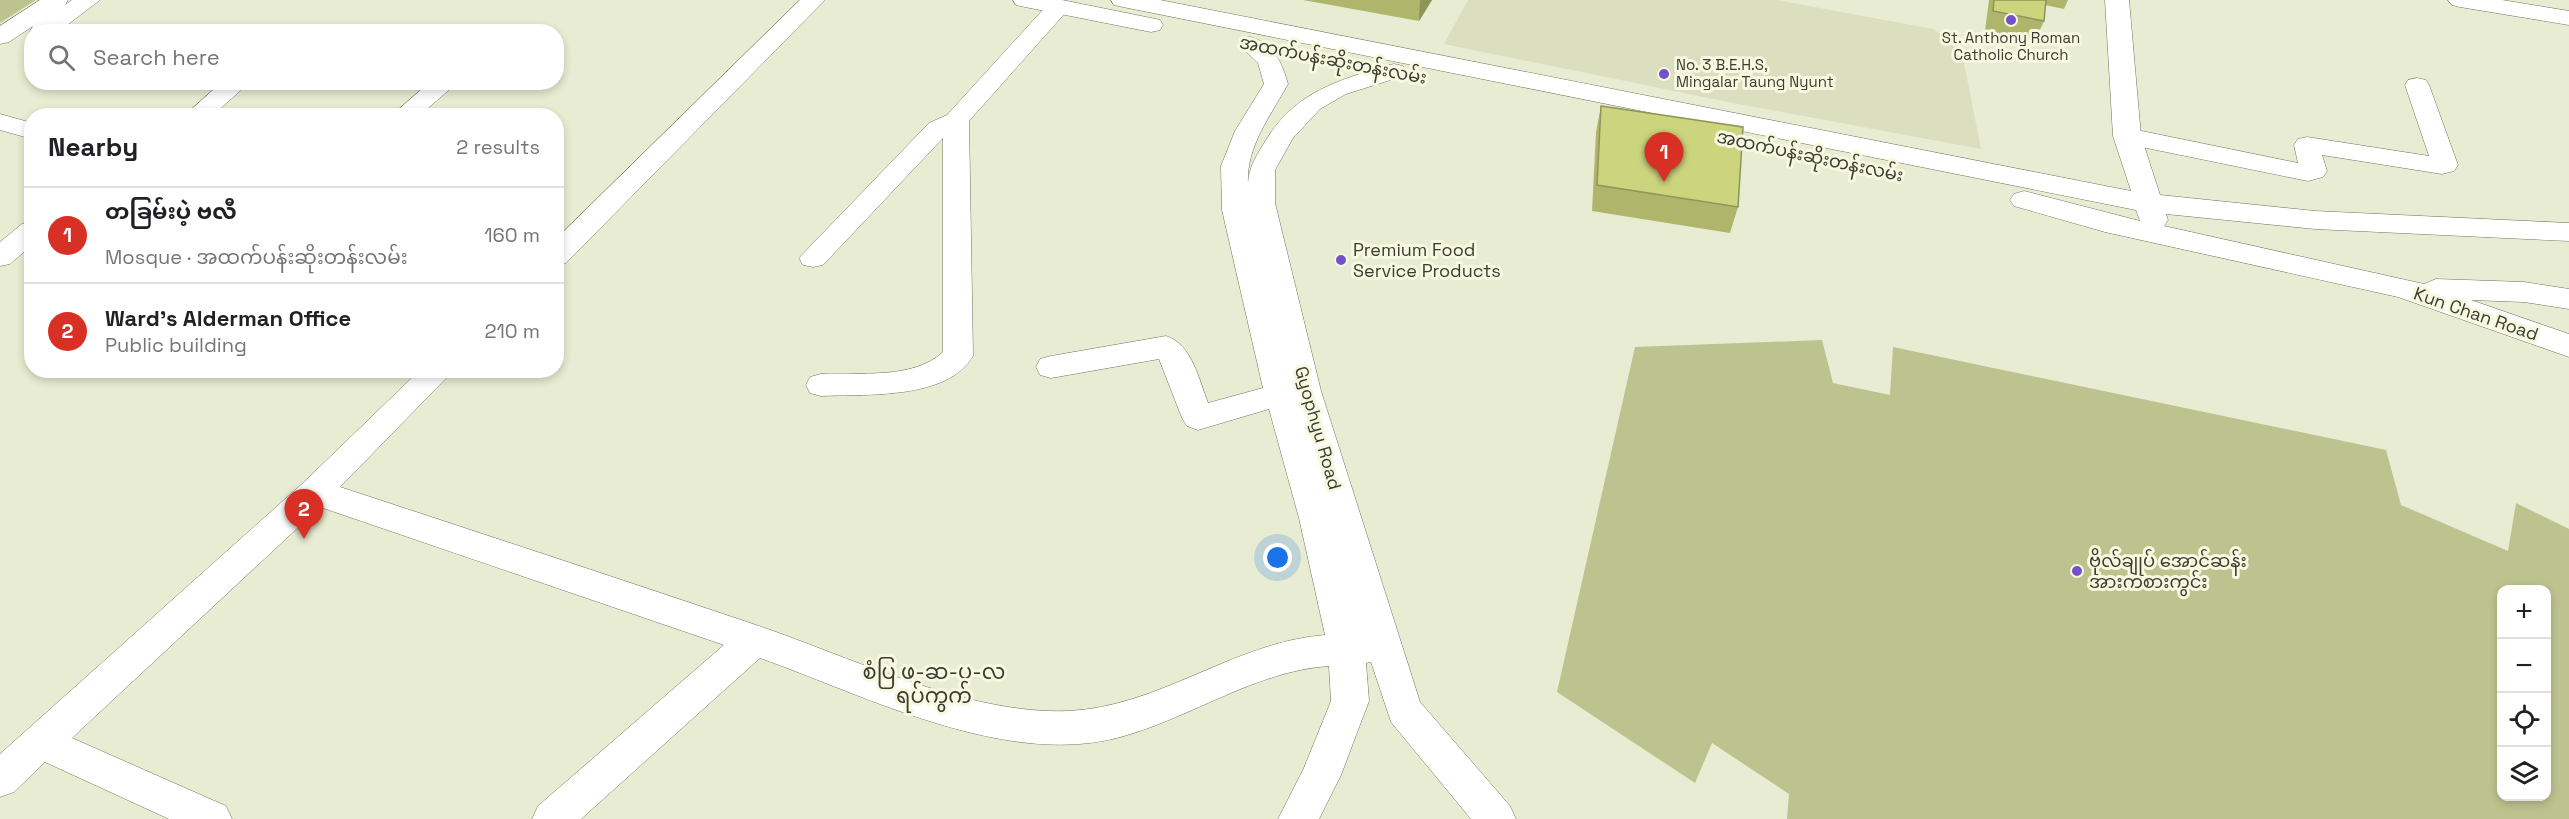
<!DOCTYPE html>
<html lang="en">
<head>
<meta charset="utf-8">
<style>
  :root { --surface:#fff; --page:#f6f6f6; --text:#202124; --muted:#757577; --line:#e0e0e0; --accent:#d93025 }
  body { margin:0; font-family:"Space Grotesk","Noto Sans Myanmar",sans-serif; background:var(--page); color:var(--text) }
  .controls { position:absolute; right:18px; bottom:18px; display:grid; overflow:hidden; border-radius:12px; box-shadow:0 3px 9px #0003 }
  .controls button { width:54px; height:54px; display:grid; place-items:center; padding:0; border:0; border-bottom:2px solid var(--line); background:var(--surface); color:var(--text); font:30px sans-serif }
  .you { position:absolute; left:1278px; top:558px; width:21px; height:21px; margin:-15px; border:4px solid #fff; border-radius:50%; background:#1a73e8; box-shadow:0 0 0 9px #1a73e833 }
  .badge { display:grid; place-items:center; width:39px; height:39px; border-radius:50%; background:var(--accent); color:#fff; font-size:20px; font-weight:700 }
  .pin { position:absolute; translate:-50% -50px; filter:drop-shadow(0 2px 3px #0008) }
  .pin::after { content:''; position:absolute; top:32px; width:21px; height:18px; background:inherit; clip-path:polygon(0 0,100% 0,50% 100%) }
  .list { margin:0; padding:0; list-style:none }
  h2 { display:flex; justify-content:space-between; align-items:center; height:78px; margin:0; padding:0 24px; font-size:26px }
  h2 small { font-size:20px; font-weight:400; color:var(--muted) }
  .list li { display:grid; grid-template-columns:39px 1fr auto; gap:18px; align-items:center; box-sizing:border-box; height:96px; padding:0 24px; border-top:2px solid var(--line) }
  .list b { display:block; font-size:22px; white-space:nowrap }
  .list p { margin:0; font-size:20px; white-space:nowrap; color:var(--muted) }
  .list em { font-size:20px; font-style:normal; color:var(--muted) }
  .icon { flex:none; width:33px; height:33px; fill:none; stroke:currentColor; stroke-width:2; stroke-linecap:round; stroke-linejoin:round }
  .map { position:relative; flex:none; width:2569px; height:819px; overflow:hidden }
  .search { position:absolute; background:var(--surface); box-shadow:0 3px 9px #0003; left:24px; top:24px; width:540px; height:66px; display:flex; align-items:center; gap:15px; box-sizing:border-box; padding:0 21px; border-radius:24px; color:var(--muted); font-size:22px }
  .panel { position:absolute; background:var(--surface); box-shadow:0 3px 9px #0003; left:24px; top:108px; width:540px; height:270px; border-radius:24px }
  .map>svg:first-child { display:block }
  .built { fill:#dbdfbf }
  .green { fill:#bdc38e; fill-rule:evenodd }
  .lines { fill:none; stroke-linecap:round; stroke-linejoin:round }
  .minor-casing { stroke:#71745d; stroke-width:1 }
  .secondary-casing { stroke:#71745d; stroke-width:1 }
  .primary-casing { stroke:#71745d; stroke-width:1 }
  .minor { fill:#fff; fill-rule:evenodd }
  .secondary { fill:#fff; fill-rule:evenodd }
  .primary { fill:#fff; fill-rule:evenodd }
  .wall { fill:#afb66c }
  .shaded-wall { fill:#8f9458 }
  .building { fill:#ccd47d; stroke:#8f9458; stroke-width:1.5 }
  .poi-dot { fill:#7450c9; stroke:#f6f9df; stroke-width:2 }
  .labels { text-anchor:middle; stroke-width:6; stroke-linejoin:round; paint-order:stroke }
  .far-poi-label { font-size:15px; fill:#3b3c32; stroke:#f6f9df }
  .street-label { font-size:18px; fill:#3b3c32; stroke:#f6f9df }
  .poi-label { font-size:18px; fill:#3b3c32; stroke:#f6f9df; text-anchor:start }
  .quarter-label { font-size:21px; fill:#3b3c32; stroke:#f6f9df }
</style>
</head>
<body>
<div class="map">
<svg width="2569" height="819" viewBox="0 0 2569 819">
  <rect width="100%" height="100%" fill="#e8ecd2"/>
  <path class="built" d="M 1468,0 L 1777,0 L 1933,29 L 1961,48 L 1981,149 L 1733,103 L 1444,44 Z"/>
  <path class="green" d="M 0,0 L 36,0 L 0,23 Z
    M 1822,340 L 1833,383 L 1890,395 L 1893,347 L 2386,450 L 2401,505 L 2508,551 L 2516,503 L 2569,529 L 2569,819 L 1787,819 L 1789,794 L 1712,743 L 1695,783 L 1557,692 L 1635,347 ZM 2502,590 L 2546,590 L 2546,796 L 2502,796 Z"/>
  <g class="lines">
    <defs>
      <path id="minor" d="M 800,0 L 825,0 L 566,263 L 556,265 L 556,239 Z
        M 1058,0 L 1066,2 L 1070,7 L 1066,12 L 969,121 L 973,356 C 948,400 866,394 821,396 L 810,393 L 806,385 L 810,377 L 821,374 C 859,372 913,380 943,352 L 943,138 L 823,265 L 813,267 L 803,265 L 799,258 L 929,123 L 947,115 L 1050,2 Z
        M 2448,0 L 2502,0 L 2569,11 L 2569,25 L 2460,7 L 2452,5 Z
        M 1250,37 C 1274,43 1282,63 1288,84 C 1271,115 1246,147 1248,183 C 1249,168 1255,158 1263,145 C 1292,94 1333,82 1385,66 L 1394,64 L 1403,66 L 1406,71 L 1403,76 L 1346,94 L 1320,109 L 1293,138 L 1275,170 L 1275,203 L 1321,391 L 1420,702 L 1510,806 L 1516,819 L 1471,819 L 1391,722 L 1371,662 L 1366,663 L 1369,701 L 1341,775 L 1319,819 L 1278,819 L 1304,768 L 1331,701 L 1329,666 C 1256,671 1194,716 1124,736 C 1009,770 867,696 760,658 L 581,819 L 532,819 L 538,806 L 724,645 L 320,507 L 72,738 L 226,806 L 232,819 L 169,819 L 45,762 L 14,792 L 0,797 L 0,754 L 303,483 L 420,370 L 454,370 L 340,487 C 480,533 620,579 759,626 C 852,658 969,715 1068,711 C 1160,707 1234,642 1325,635 L 1299,518 L 1269,409 L 1198,430 L 1187,426 L 1182,418 L 1159,359 L 1051,378 L 1040,375 L 1036,367 L 1040,359 L 1051,356 L 1166,336 C 1192,344 1199,380 1208,403 L 1263,388 L 1222,210 L 1221,166 L 1235,131 L 1264,84 L 1258,63 L 1238,44 L 1242,39 Z
        M 2417,78 L 2426,80 L 2429,85 L 2458,165 L 2454,171 L 2442,174 L 2322,155 L 2327,171 L 2323,177 L 2308,181 L 2127,144 L 2118,141 L 2114,136 L 2118,131 L 2127,128 L 2298,163 L 2294,145 L 2298,139 L 2307,137 L 2429,156 L 2405,85 L 2408,80 Z
        M 222,82 L 250,82 L 212,116 L 184,116 Z
        M 430,82 L 458,82 L 419,116 L 391,116 Z
        M 0,114 L 32,123 L 32,139 L 0,130 Z
        M 32,221 L 32,245 L 10,264 L 0,266 L 0,242 L 22,224 Z"/>
      <path id="secondary" d="M 1013,0 L 1062,0 L 1151,18 L 1160,20 L 1163,25 L 1160,30 L 1151,32 L 1025,7 L 1016,5 Z
        M 1111,0 L 1160,0 L 2131,191 L 2113,136 L 2105,0 L 2129,0 L 2141,136 L 2160,195 L 2315,211 L 2569,223 L 2569,241 L 2315,229 L 2166,214 L 2168,220 L 2164,226 L 2424,284 L 2436,279 L 2524,282 L 2569,289 L 2569,309 L 2524,302 L 2471,300 L 2569,334 L 2569,357 L 2398,297 L 2105,232 L 2014,206 L 2010,200 L 2014,194 L 2024,191 L 2140,221 L 2136,210 L 1123,7 L 1114,5 Z"/>
      <path id="primary" d="M 40,0 L 68,0 L 65,5 L 72,0 L 100,0 L 58,32 L 32,32 L 32,34 L 30,31 L 33,26 L 9,42 L 0,44 L 0,26 Z"/>
    </defs>
    <use href="#minor" class="minor-casing"/>
    <use href="#secondary" class="secondary-casing"/>
    <use href="#primary" class="primary-casing"/>
    <use href="#minor" class="minor"/>
    <use href="#secondary" class="secondary"/>
    <use href="#primary" class="primary"/>
  </g>
  <path class="wall" d="M 1303,0 L 1432,0 L 1419,21 Z
    M 1989,0 L 2068,0 L 2064,9 L 2045,5 L 2044,21 L 2035,41 L 1985,31 Z
    M 1601,106 L 1738,207 L 1730,233 L 1592,211 L 1596,132 Z"/>
  <path class="shaded-wall" d="M 1420,0 L 1432,0 L 1419,21 Z"/>
  <path class="building" d="M 1994,0 L 2046,0 L 2044,21 L 1993,11 Z
    M 1601,106 L 1743,127 L 1738,207 L 1597,185 Z"/>
  <g class="poi-dot">
    <circle cx="2011" cy="20" r="6"/>
    <circle cx="1664" cy="74" r="6"/>
    <circle cx="1341" cy="260" r="6"/>
    <circle cx="2077" cy="571" r="6"/>
  </g>
  <g class="labels">
    <g class="far-poi-label">
      <text x="2011" y="43">St. Anthony Roman<tspan x="2011" dy="17">Catholic Church</tspan></text>
      <text x="1676" y="70" text-anchor="start">No. 3 B.E.H.S,<tspan x="1676" dy="17">Mingalar Taung Nyunt</tspan></text>
    </g>
    <g class="street-label">
      <text transform="translate(1333 60) rotate(11)" y="6">အထက်ပန်းဆိုးတန်းလမ်း</text>
      <text transform="translate(1810 156) rotate(12)" y="6">အထက်ပန်းဆိုးတန်းလမ်း</text>
      <text transform="translate(2476 314) rotate(19)" y="6">Kun Chan Road</text>
      <text transform="translate(1318 428) rotate(74)" y="6">Gyophyu Road</text>
    </g>
    <g class="poi-label">
      <text x="1353" y="256">Premium Food<tspan x="1353" dy="21">Service Products</tspan></text>
      <text x="2089" y="567">ဗိုလ်ချုပ် အောင်ဆန်း<tspan x="2089" dy="21">အားကစားကွင်း</tspan></text>
    </g>
    <g class="quarter-label">
      <text x="934" y="679">စံပြ ဖ-ဆ-ပ-လ<tspan x="934" dy="24">ရပ်ကွက်</tspan></text>
    </g>
  </g>
</svg>
<div class="controls">
<button>+</button>
<button>−</button>
<button><svg class="icon" aria-label="locate" viewBox="0 0 24 24"><circle cx="12" cy="12" r="6"/><path d="M12 2v4M12 18v4M2 12h4M18 12h4"/></svg></button>
<button><svg class="icon" aria-label="layers" viewBox="0 0 24 24"><path d="M12 4l9 5-9 5-9-5zM3 14l9 5 9-5"/></svg></button>
</div>
<div class="you"></div>
<div class="pin badge" style="left:1664px;top:182px">1</div>
<div class="pin badge" style="left:304px;top:539px">2</div>
<div class="search"><svg class="icon" aria-label="search" viewBox="0 0 24 24"><circle cx="10" cy="10" r="6"/><path d="M15 15l6 6"/></svg>Search here</div>
<section class="panel">
<h2>Nearby<small>2 results</small></h2>
<ul class="list">
<li><span class="badge">1</span><div><b>တခြမ်းပဲ့ ဗလီ</b><p>Mosque · အထက်ပန်းဆိုးတန်းလမ်း</p></div><em>160 m</em></li>
<li><span class="badge">2</span><div><b>Ward’s Alderman Office</b><p>Public building</p></div><em>210 m</em></li>
</ul>
</section>
</div>
</body>
</html>
